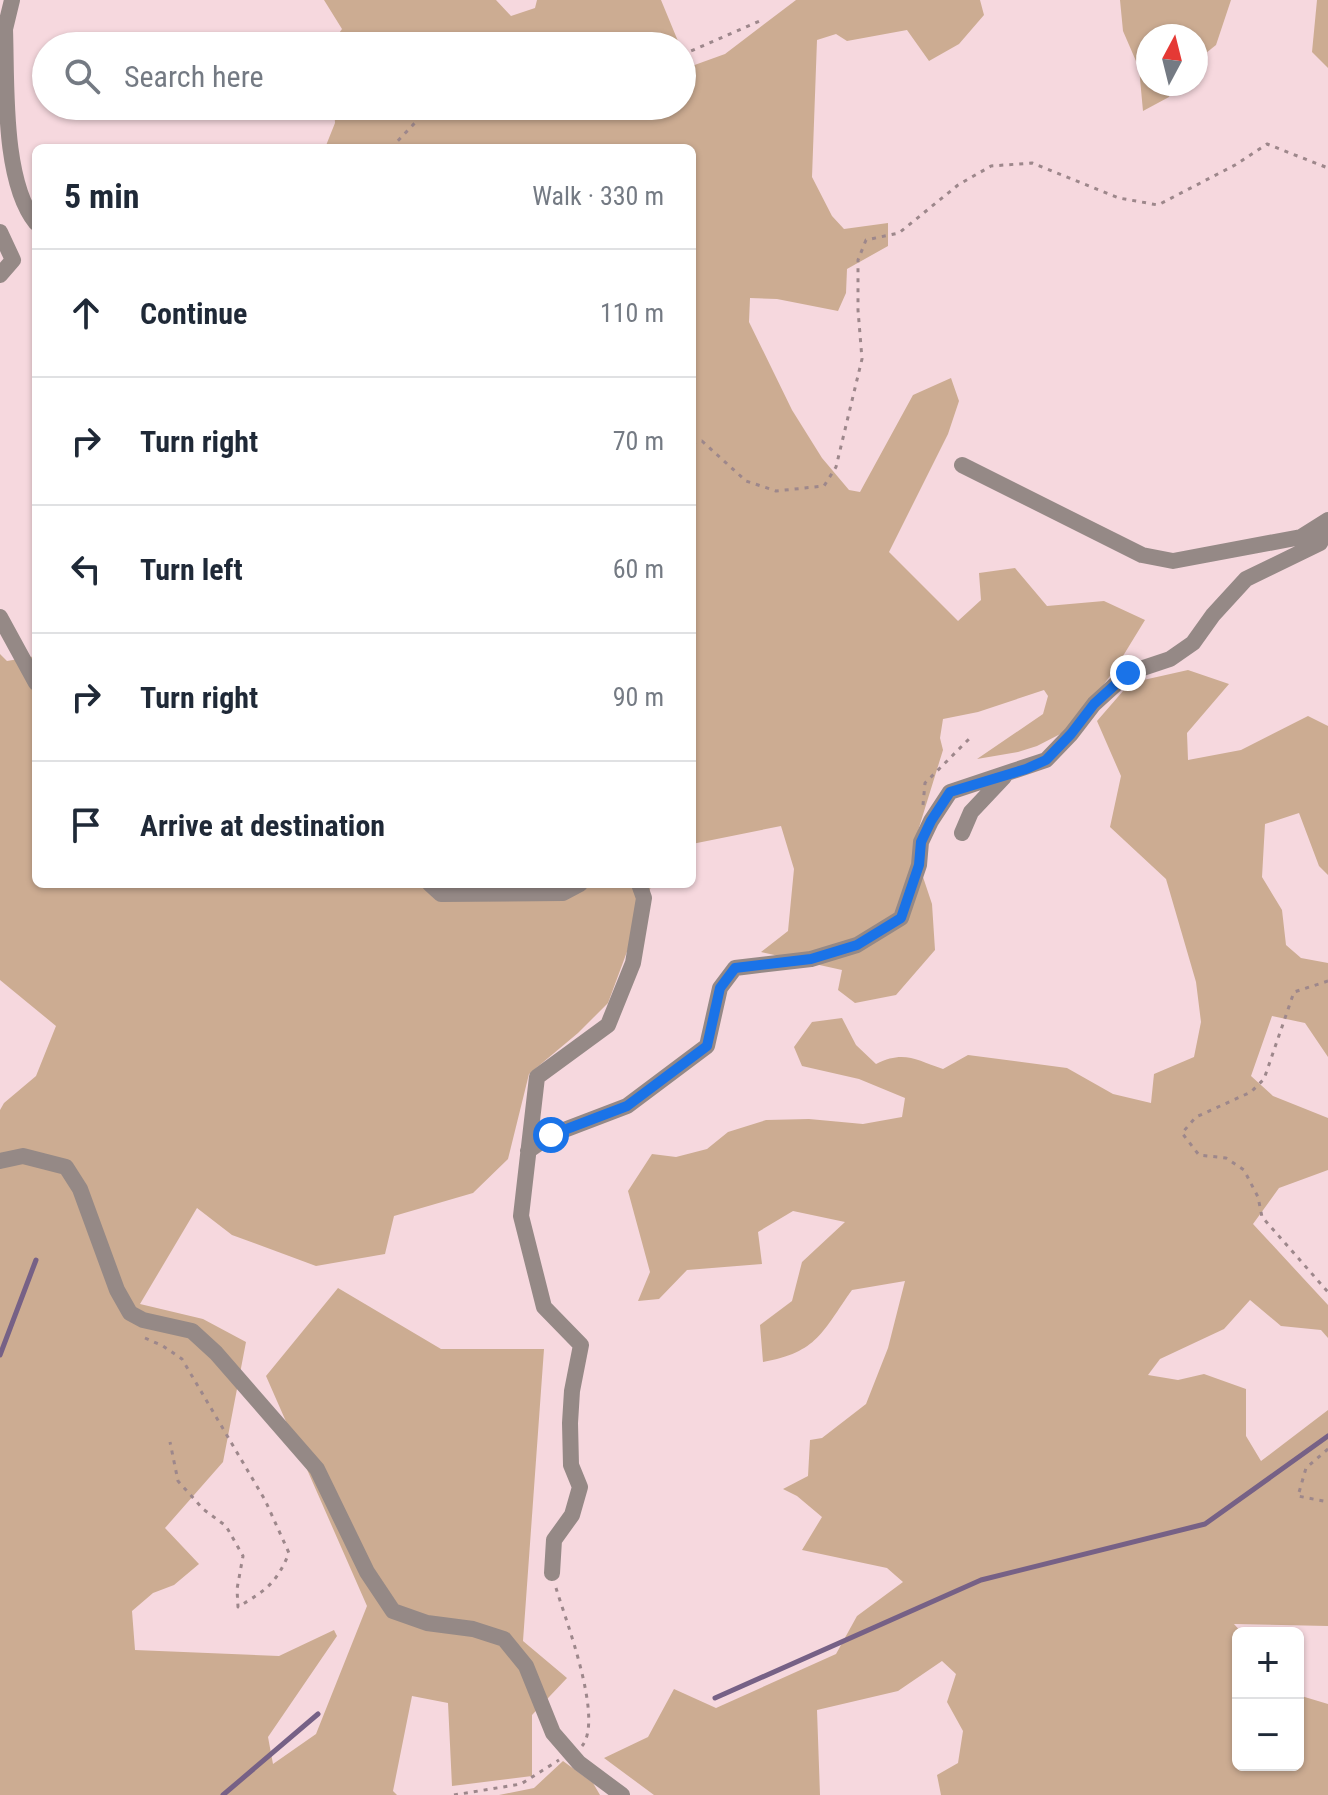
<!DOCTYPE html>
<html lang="en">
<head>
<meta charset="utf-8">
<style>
  :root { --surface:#fff; --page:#f6f6f7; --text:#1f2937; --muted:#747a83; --line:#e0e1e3 }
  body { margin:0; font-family:"Roboto Condensed",sans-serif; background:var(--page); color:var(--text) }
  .controls { position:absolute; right:24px; bottom:24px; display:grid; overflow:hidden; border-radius:12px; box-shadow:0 2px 6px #0004 }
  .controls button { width:72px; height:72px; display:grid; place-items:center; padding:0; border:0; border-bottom:2px solid var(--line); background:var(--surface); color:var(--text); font:40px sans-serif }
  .compass { position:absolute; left:1136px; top:24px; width:72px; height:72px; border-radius:50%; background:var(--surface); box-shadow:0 2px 6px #0004; rotate:7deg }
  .stop { position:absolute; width:24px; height:24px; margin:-18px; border:6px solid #1a73e8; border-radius:50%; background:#fff }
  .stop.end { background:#1a73e8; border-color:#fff; box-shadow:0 2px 8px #0008 }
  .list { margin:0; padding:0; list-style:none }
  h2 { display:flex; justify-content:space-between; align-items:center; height:104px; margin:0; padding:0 32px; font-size:34px }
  h2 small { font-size:26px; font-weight:400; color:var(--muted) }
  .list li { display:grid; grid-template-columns:52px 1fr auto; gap:24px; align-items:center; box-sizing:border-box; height:128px; padding:0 32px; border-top:2px solid var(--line) }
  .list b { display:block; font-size:30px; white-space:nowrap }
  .list em { font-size:26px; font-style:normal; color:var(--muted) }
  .icon { flex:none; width:44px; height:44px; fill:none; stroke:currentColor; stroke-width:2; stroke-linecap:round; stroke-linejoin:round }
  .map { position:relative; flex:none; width:1328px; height:1795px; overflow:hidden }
  .search { position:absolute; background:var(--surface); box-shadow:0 2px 6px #0004; left:32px; top:32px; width:664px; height:88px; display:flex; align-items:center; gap:20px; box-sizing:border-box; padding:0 28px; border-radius:44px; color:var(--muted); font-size:30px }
  .panel { position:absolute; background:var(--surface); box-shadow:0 2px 6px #0004; left:32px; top:144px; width:664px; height:744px; border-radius:12px }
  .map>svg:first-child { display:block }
  .green { fill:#ccac92 }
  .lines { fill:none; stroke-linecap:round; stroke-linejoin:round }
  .stream { stroke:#766186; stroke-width:5 }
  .path { stroke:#9d878b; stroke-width:3; stroke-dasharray:4 6; stroke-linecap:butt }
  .minor { stroke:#958986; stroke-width:16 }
  .route { stroke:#1a73e8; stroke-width:10 }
</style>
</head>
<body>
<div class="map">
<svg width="1328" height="1795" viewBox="0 0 1328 1795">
  <rect width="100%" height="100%" fill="#f6d8de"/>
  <path class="green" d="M 324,0 L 496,0 L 511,16 L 535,8 L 537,0 L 661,0 L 680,46 L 330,46 L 342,29 Z
    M 796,0 L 980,0 L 984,15 L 959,44 L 929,61 L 907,30 L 847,41 L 836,34 L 817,40 L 812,177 L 832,216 L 844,229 L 888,223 L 888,246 L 847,269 L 846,293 L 838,311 L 777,299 L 750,298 L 749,322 L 792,410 L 822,458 L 849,490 L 860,492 L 913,395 L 951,378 L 959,401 L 948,434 L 889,552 L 958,621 L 981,600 L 979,573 L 1015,568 L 1047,606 L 1104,601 L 1145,620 L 1115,669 L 1072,728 L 1037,746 L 1018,752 L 977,759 L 1043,714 L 1048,696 L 1044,690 L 978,712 L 943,719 L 940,738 L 943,750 L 913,847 L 932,904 L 935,950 L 896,995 L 855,1003 L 838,990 L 842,970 L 761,952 L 788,931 L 794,869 L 781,826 L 692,844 L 692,148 L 325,148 L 335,123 L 334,106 L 682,106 L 682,50 L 689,67 L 725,54 Z
    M 1120,0 L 1231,0 L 1216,45 L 1196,61 L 1196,36 L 1148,36 L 1148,84 L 1174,84 L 1169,97 L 1143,111 L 1139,68 L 1123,31 Z
    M 1317,0 L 1328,0 L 1328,68 L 1312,52 Z
    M 0,654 L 7,661 L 36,656 L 36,884 L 652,884 L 608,1003 L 578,1033 L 529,1074 L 508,1159 L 473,1193 L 394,1216 L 385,1254 L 316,1266 L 232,1235 L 197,1208 L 140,1304 L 203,1319 L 246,1342 L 223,1462 L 165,1528 L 199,1564 L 174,1585 L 153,1593 L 132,1611 L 135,1650 L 279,1656 L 334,1630 L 337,1636 L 268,1737 L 273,1764 L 316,1734 L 367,1606 L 266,1376 L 338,1288 L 441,1349 L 544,1349 L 523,1641 L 567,1678 L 532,1715 L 532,1776 L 452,1786 L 448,1703 L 412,1696 L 393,1791 L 397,1795 L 0,1795 L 0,1110 L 4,1103 L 36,1076 L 56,1026 L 0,980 Z
    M 1188,670 L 1229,684 L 1187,733 L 1188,760 L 1241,750 L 1308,716 L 1328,726 L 1328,875 L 1319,866 L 1299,813 L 1265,824 L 1262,877 L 1282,910 L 1286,945 L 1301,958 L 1328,963 L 1328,1057 L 1305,1023 L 1272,1016 L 1251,1076 L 1273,1096 L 1328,1118 L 1328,1170 L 1279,1188 L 1253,1224 L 1328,1305 L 1328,1338 L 1321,1330 L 1281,1326 L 1250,1300 L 1224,1329 L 1160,1359 L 1148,1375 L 1178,1380 L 1204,1374 L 1246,1389 L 1246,1436 L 1261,1461 L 1328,1410 L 1328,1626 L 1234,1624 L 1242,1633 L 1238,1633 L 1238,1765 L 1298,1765 L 1298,1695 L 1328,1704 L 1328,1795 L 941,1795 L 937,1775 L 958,1763 L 963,1731 L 947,1702 L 956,1674 L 942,1661 L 898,1691 L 817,1710 L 820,1795 L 654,1795 L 604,1758 L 648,1737 L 674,1689 L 716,1708 L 836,1654 L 857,1616 L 903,1582 L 887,1568 L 802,1550 L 822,1517 L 797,1496 L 783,1489 L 808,1476 L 810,1440 L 822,1438 L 866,1404 L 888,1348 L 905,1281 L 852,1290 C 822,1332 818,1352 763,1362 L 760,1325 L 792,1301 L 802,1262 L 845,1222 L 793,1211 L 758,1232 L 762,1264 L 687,1270 L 659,1299 L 638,1301 L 650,1272 L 628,1191 L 652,1154 L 676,1157 L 707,1149 L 728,1132 L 766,1120 L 809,1119 L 863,1124 L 902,1117 L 905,1098 L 859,1079 L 802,1066 L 794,1047 L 812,1022 L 842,1018 L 856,1045 L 876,1064 C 904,1050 916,1060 943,1069 L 968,1055 L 1067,1068 L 1113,1094 L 1151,1103 L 1154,1074 L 1194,1057 L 1201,1022 L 1196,982 L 1166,879 L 1110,827 L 1121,776 L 1097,721 L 1130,683 Z
    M 563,1761 L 593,1783 L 600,1795 L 499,1795 L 534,1788 Z"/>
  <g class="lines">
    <path class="stream" d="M 0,1355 L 36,1260
      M 715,1698 L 981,1580 L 1205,1524 L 1328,1436
      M 223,1795 L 318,1714"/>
    <path class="path" d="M 682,55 L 762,20
      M 391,148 L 431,106
      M 692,443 L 702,441 L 746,481 L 776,491 L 824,486 L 836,467 L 862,359 L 858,310 L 858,260 L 866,240 L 899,233 L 958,185 L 991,166 L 1032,163 L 1119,198 L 1158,205 L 1235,165 L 1267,144 L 1328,168
      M 923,805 L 925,783 L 972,736
      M 1328,981 L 1294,992 L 1264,1079 L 1251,1092 L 1196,1117 L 1182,1133 L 1199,1155 L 1226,1158 L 1244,1170 L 1258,1197 L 1262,1217 L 1328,1292
      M 145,1338 L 163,1346 L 182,1359 L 265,1500 L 289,1553 C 276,1584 266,1590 238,1607 L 237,1589 L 243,1556 L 226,1526 L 203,1509 L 178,1481 L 170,1442
      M 1328,1449 L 1306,1468 L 1298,1496 L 1328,1502
      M 556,1588 C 566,1621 604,1719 582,1746
      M 454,1795 L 521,1784 L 559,1760"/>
    <path class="minor" d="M 5,29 C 7,83 2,181 36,223
      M 0,36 L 5,29 L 12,0
      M 0,232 L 13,260 L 0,275
      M 962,465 L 1142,555 L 1173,561 L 1301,537 L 1328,520
      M 0,617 L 36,683
      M 962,833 L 971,812 L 1004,777
      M 430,884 L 441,894 L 563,893 L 580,884
      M 528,1151 L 551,1135 L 627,1106 L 707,1046 L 720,988 L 735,968 L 811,959 L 857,945 L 901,918 L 919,865 L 921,842 L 931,821 L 950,792 L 1046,760 L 1071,734 L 1094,704 L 1128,673 L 1170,659 L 1193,643 L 1213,615 L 1246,579 L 1320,543 L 1328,529
      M 0,1161 L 23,1156 L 66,1167 L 80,1189 L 117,1290 L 130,1313 L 143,1320 L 192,1331 L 216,1353 L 317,1469 L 367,1572 L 393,1611 L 427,1623 L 473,1629 L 504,1639 L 526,1666 L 553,1733 L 579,1763 L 622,1795
      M 552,1573 L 554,1540 L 572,1515 L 580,1487 L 571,1465 L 570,1423 L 572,1391 L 581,1345 L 544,1307 L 521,1216 L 537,1077 L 608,1025 L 633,963 L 644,898 L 639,884"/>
  </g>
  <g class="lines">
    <path class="route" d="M 551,1135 L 627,1106 L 707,1046 L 720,988 L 735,968 L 811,959 L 857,945 L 901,918 L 919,865 L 921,842 L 931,821 L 950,792 L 1026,769 L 1046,760 L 1071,734 L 1094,704 L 1128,673"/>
  </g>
</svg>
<div class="controls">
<button>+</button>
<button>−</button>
</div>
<svg class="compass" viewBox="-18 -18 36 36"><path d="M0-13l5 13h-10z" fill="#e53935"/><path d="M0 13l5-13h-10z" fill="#747a83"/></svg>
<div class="stop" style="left:551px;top:1135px"></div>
<div class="stop end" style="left:1128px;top:673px"></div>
<div class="search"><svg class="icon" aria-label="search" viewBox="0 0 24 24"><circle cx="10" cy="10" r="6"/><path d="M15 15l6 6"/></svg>Search here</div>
<section class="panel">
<h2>5 min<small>Walk · 330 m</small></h2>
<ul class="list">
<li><svg class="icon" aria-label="ahead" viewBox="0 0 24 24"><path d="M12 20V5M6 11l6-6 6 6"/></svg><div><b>Continue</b></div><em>110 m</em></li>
<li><svg class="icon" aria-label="right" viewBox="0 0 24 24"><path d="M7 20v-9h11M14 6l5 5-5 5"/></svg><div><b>Turn right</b></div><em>70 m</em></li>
<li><svg class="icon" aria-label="left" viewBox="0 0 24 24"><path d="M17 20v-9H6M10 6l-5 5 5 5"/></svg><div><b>Turn left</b></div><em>60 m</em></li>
<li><svg class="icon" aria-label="right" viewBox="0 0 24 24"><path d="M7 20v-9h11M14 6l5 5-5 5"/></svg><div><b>Turn right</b></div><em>90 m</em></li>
<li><svg class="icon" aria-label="arrive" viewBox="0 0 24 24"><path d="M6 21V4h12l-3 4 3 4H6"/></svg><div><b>Arrive at destination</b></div></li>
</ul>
</section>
</div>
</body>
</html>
